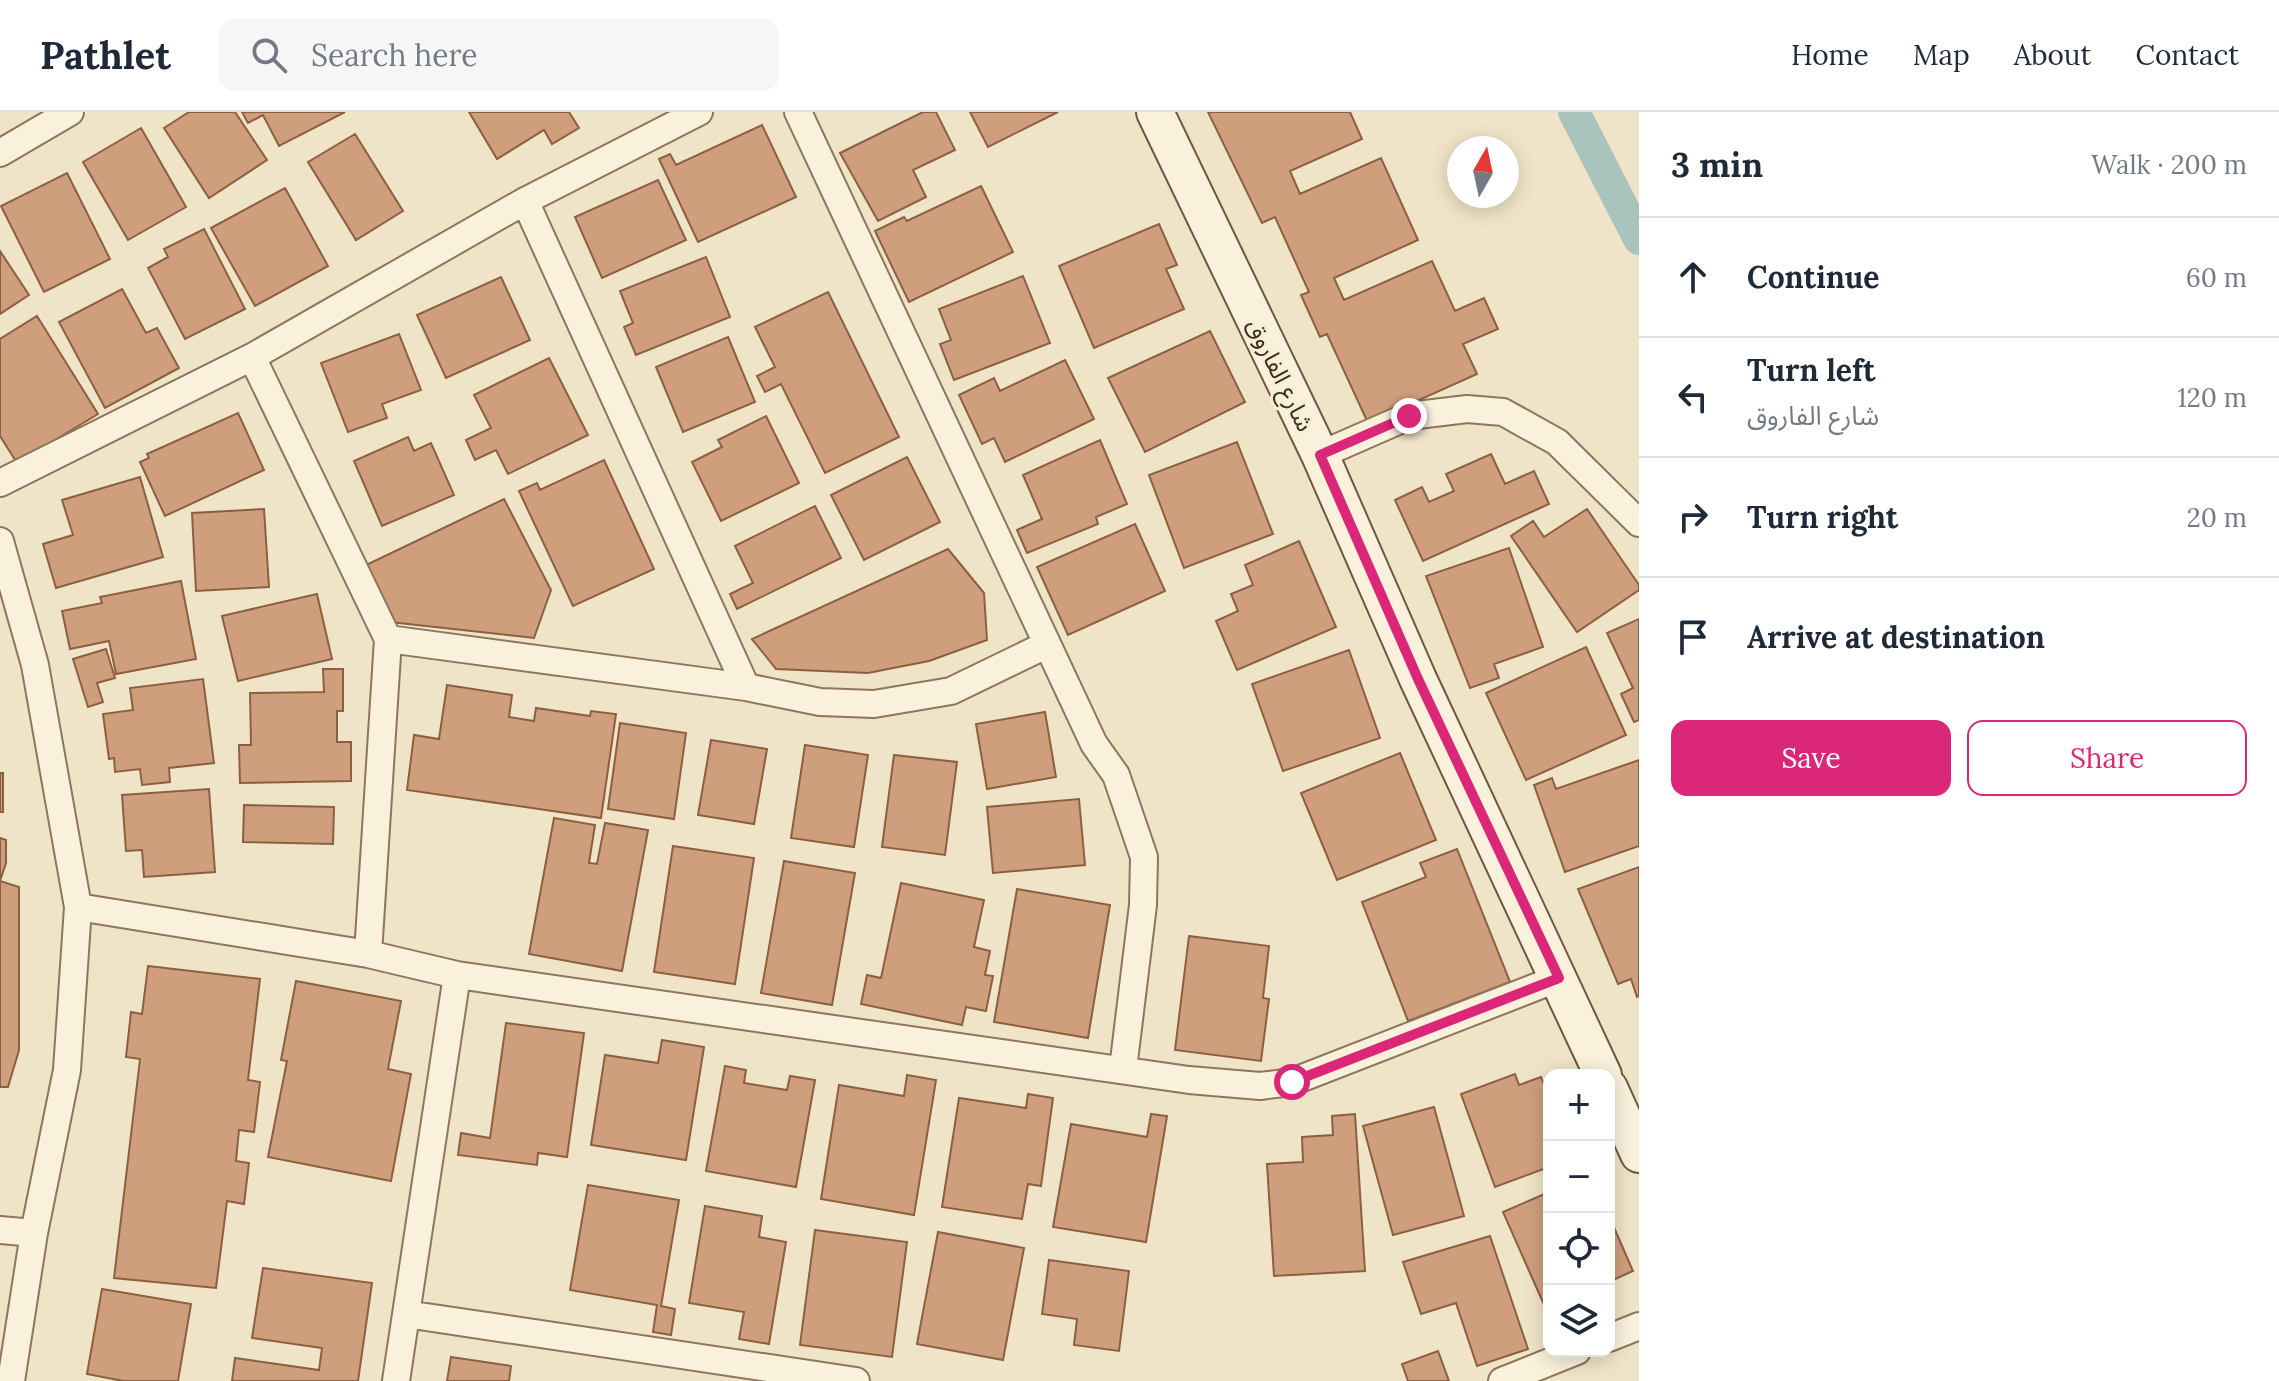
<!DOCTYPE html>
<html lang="en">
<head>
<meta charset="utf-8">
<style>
  :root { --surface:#fff; --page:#f6f6f7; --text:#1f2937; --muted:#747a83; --line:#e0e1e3; --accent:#db2777 }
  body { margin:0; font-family:Lora,"Noto Sans Arabic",serif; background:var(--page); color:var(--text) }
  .controls { position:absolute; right:24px; bottom:24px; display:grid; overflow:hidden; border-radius:16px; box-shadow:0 4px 20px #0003 }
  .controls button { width:72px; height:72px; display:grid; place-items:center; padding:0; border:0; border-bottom:2px solid var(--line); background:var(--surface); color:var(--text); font:40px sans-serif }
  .compass { position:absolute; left:1447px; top:24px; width:72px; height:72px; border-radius:50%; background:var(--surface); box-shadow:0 4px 20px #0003; rotate:9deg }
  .stop { position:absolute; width:24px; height:24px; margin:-18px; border:6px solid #db2777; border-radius:50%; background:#fff }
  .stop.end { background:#db2777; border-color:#fff; box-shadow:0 2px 8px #0008 }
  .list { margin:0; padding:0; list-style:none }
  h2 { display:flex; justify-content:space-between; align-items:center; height:104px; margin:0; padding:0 32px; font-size:34px }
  h2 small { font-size:26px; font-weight:400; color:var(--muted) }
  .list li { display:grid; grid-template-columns:52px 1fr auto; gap:24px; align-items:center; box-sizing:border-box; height:120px; padding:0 32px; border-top:2px solid var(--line) }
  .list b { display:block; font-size:30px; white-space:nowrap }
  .list p { margin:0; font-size:26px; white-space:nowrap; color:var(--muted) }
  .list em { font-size:26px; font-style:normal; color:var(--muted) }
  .actions { display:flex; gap:16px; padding:24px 32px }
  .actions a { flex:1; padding:18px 0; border:2px solid var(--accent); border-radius:16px; text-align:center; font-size:28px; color:var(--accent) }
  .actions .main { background:var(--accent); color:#fff }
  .icon { flex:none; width:44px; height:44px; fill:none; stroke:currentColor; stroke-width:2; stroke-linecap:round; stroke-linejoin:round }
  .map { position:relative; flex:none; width:1639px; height:1269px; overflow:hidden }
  header { display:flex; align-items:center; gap:48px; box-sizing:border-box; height:112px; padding:0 40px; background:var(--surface); border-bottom:2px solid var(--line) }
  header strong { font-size:38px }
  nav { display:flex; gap:44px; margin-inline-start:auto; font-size:28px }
  .search { width:560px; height:72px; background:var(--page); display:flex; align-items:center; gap:20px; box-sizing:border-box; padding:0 28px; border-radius:16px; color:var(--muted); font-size:30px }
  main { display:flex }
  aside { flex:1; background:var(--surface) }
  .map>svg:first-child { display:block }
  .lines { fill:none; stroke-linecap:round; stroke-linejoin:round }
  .canal { stroke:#a9c4bc; stroke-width:32 }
  .building { fill:#cf9f7d; stroke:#8d5f41; stroke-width:2 }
  .minor-casing { stroke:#8d765c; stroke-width:30 }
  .secondary-casing { stroke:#6f573f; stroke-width:40 }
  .minor { stroke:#faf1dc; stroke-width:26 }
  .secondary { stroke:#faf1dc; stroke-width:36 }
  .route { stroke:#db2777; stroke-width:10 }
  .labels { text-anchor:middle; stroke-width:6; stroke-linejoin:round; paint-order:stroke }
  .street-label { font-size:24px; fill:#3d2e20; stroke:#f7eed8 }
</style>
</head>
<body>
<header>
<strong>Pathlet</strong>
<div class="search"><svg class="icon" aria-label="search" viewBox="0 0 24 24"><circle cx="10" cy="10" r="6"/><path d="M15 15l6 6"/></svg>Search here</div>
<nav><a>Home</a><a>Map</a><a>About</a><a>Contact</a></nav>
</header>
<main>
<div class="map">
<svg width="1639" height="1269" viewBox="0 0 1639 1269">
  <rect width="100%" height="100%" fill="#f0e4c8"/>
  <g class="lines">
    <path class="canal" d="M 1574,0 L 1639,127"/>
  </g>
  <path class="building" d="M 189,0 L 235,0 L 267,48 L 209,86 L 164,16 Z
    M 242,0 L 345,0 L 279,34 L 263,3 L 248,11 Z
    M 469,0 L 569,0 L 579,16 L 552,32 L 544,18 L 497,47 Z
    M 923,0 L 936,0 L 955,38 L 913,58 L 926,85 L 878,109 L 840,41 Z
    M 970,0 L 1058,0 L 988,35 Z
    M 1208,0 L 1350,0 L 1362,27 L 1290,59 L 1300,82 L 1381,46 L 1418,128 L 1334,166 L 1344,188 L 1432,149 L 1455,199 L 1484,186 L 1498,217 L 1463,232 L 1477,262 L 1368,311 L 1327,222 L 1320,225 L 1301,183 L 1309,180 L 1275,105 L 1262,111 Z
    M 762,13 L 796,85 L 698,130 L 659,47 L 670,42 L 676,53 Z
    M 141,16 L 186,95 L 128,128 L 83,50 Z
    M 355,22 L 403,99 L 356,128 L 308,50 Z
    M 67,61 L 110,147 L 44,180 L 1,94 Z
    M 658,68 L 686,128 L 602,166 L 575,105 Z
    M 981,74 L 1013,140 L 909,190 L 875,119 L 904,105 L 907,109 Z
    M 285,76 L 328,154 L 255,194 L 211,116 Z
    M 1159,112 L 1177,153 L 1166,157 L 1184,197 L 1094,236 L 1059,154 Z
    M 204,117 L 245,197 L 185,227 L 148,156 L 168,145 L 164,137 Z
    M 0,139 L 29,183 L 0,202 Z
    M 706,145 L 730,205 L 636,243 L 624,215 L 633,211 L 620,179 Z
    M 1023,164 L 1050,231 L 954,268 L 940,232 L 951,228 L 939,197 Z
    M 501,165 L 530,228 L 446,266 L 417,203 Z
    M 122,177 L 146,221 L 157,216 L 179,256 L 105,296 L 59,210 Z
    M 828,180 L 899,325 L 825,361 L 781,272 L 765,280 L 757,264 L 775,255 L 755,215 Z
    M 37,204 L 98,302 L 17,351 L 0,324 L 0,227 Z
    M 1210,219 L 1245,290 L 1145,340 L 1108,266 Z
    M 399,222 L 421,278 L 382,292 L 387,306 L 348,320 L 321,251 Z
    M 728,225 L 755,290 L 683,320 L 656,255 Z
    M 549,246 L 588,323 L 508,362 L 496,338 L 475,348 L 466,328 L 491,316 L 474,283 Z
    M 1065,248 L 1094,307 L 1005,350 L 994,326 L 982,332 L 959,283 L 994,266 L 1000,279 Z
    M 238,301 L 264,358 L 165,404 L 140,350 L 149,346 L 147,342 Z
    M 766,304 L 799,371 L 721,409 L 692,350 L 722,335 L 718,328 Z
    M 408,325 L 414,339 L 431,331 L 454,383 L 382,414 L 354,349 Z
    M 1100,328 L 1127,392 L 1096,405 L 1098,412 L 1027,441 L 1017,418 L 1042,407 L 1023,363 Z
    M 1237,330 L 1273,422 L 1184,456 L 1149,363 Z
    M 1491,342 L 1505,372 L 1534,359 L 1549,392 L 1423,449 L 1395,388 L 1422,375 L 1429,390 L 1454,379 L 1446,362 Z
    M 907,345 L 940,410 L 864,448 L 831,383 Z
    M 604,348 L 654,457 L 573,494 L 519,379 L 537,371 L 540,378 Z
    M 140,365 L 163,445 L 56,476 L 43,432 L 73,423 L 62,388 Z
    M 504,387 L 551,478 L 534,526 L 390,510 L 362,455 Z
    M 815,394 L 841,446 L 737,497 L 730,482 L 753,471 L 735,434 Z
    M 264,397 L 269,475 L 196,479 L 192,401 Z
    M 1587,397 L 1639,473 L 1639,478 L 1577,520 L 1511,424 L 1533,409 L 1544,425 Z
    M 1135,412 L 1165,479 L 1068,523 L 1037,455 Z
    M 1299,429 L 1336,515 L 1237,558 L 1216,509 L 1238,499 L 1231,482 L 1253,473 L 1245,453 Z
    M 1509,436 L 1543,535 L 1494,552 L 1499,566 L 1470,576 L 1426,464 Z
    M 948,437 L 984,481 L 987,528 L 929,549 L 868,561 L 776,557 L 752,527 Z
    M 181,469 L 196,547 L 116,562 L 109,529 L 70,537 L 62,499 L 102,491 L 100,485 Z
    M 317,482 L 332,547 L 238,569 L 222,504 Z
    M 1639,507 L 1639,608 L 1634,610 L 1621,582 L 1633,576 L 1607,521 Z
    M 1586,535 L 1626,623 L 1526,668 L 1486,581 Z
    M 106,537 L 115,566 L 97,571 L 103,590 L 88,595 L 73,547 Z
    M 1349,538 L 1380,626 L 1283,659 L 1252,572 Z
    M 323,557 L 343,557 L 343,599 L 337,599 L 337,630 L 351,630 L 351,669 L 240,671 L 239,633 L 251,633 L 250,581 L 324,580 Z
    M 203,567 L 214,651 L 169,656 L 170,670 L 142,673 L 140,657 L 115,660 L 114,646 L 109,647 L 103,602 L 133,598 L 130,576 Z
    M 447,573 L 512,583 L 509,605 L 534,609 L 536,596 L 590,604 L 591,599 L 616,602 L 601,706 L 407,678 L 414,623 L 439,627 Z
    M 1045,600 L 1056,665 L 987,677 L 976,612 Z
    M 620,611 L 686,621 L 674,707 L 608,697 Z
    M 711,628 L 767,637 L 754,712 L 698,703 Z
    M 805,633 L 868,643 L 854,735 L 791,726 Z
    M 1400,641 L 1436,728 L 1337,768 L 1301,681 Z
    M 894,643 L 957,650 L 945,743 L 882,735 Z
    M 1639,648 L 1639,734 L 1565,760 L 1534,673 L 1552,666 L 1556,677 Z
    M 0,661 L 3,661 L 3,700 L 0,700 Z
    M 209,677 L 215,760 L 144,765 L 142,738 L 126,739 L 122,683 Z
    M 1079,687 L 1085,753 L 993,761 L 987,695 Z
    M 244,693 L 334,695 L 333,732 L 243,730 Z
    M 554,706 L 595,713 L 589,751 L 597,752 L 605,711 L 648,718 L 622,859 L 529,842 Z
    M 0,726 L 6,728 L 6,751 L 0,769 L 19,775 L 19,938 L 8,975 L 0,975 Z
    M 673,734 L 754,746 L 735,872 L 654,860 Z
    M 1457,737 L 1510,870 L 1408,909 L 1362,790 L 1426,765 L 1420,751 Z
    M 784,749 L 855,761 L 832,893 L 761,881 Z
    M 1639,755 L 1639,884 L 1637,885 L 1631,867 L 1618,872 L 1578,777 Z
    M 901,771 L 984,788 L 974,835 L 990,839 L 985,863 L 993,864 L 986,899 L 966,895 L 962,913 L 861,892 L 867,863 L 881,866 Z
    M 1017,777 L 1110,793 L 1088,926 L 994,910 Z
    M 1189,824 L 1269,834 L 1263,886 L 1269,887 L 1261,949 L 1175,938 Z
    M 148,854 L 260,867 L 248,968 L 260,970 L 254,1020 L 239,1018 L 236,1049 L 249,1051 L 244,1092 L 227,1089 L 216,1176 L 114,1166 L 140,947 L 126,945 L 131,900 L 142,902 Z
    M 296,869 L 401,889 L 388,957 L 411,962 L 391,1069 L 268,1045 L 287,949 L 281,948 Z
    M 506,911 L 584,921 L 567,1045 L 538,1041 L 537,1053 L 458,1043 L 461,1021 L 490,1026 Z
    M 662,928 L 704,935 L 686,1048 L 591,1033 L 605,943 L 658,951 Z
    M 725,954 L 746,958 L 744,971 L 787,978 L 790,964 L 815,968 L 796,1075 L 706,1059 Z
    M 1515,962 L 1519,973 L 1541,965 L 1549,986 L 1549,1055 L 1495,1075 L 1461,982 Z
    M 907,963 L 936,968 L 914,1103 L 821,1087 L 839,973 L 904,984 Z
    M 1028,982 L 1053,986 L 1041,1074 L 1028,1072 L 1022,1107 L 942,1095 L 959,986 L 1026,996 Z
    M 1434,995 L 1464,1104 L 1393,1123 L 1363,1014 Z
    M 1151,1002 L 1167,1004 L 1146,1130 L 1053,1115 L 1071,1012 L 1147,1025 Z
    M 1355,1002 L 1365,1159 L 1274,1164 L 1267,1052 L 1303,1050 L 1302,1025 L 1333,1023 L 1332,1004 Z
    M 588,1073 L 679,1088 L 661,1194 L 675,1197 L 671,1223 L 653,1220 L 657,1193 L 570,1178 Z
    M 1549,1080 L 1549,1204 L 1503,1100 Z
    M 705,1094 L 762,1104 L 759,1125 L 786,1130 L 769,1232 L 739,1227 L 744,1200 L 689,1191 Z
    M 1609,1104 L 1633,1159 L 1609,1170 Z
    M 815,1118 L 907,1130 L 892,1245 L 800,1233 Z
    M 938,1120 L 1024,1136 L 1003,1248 L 917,1232 Z
    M 1490,1124 L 1528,1237 L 1477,1254 L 1456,1191 L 1421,1202 L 1403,1150 Z
    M 1049,1148 L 1129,1159 L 1119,1239 L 1074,1233 L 1077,1207 L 1042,1202 Z
    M 263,1156 L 372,1171 L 358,1269 L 232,1269 L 235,1246 L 319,1258 L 322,1236 L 252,1226 Z
    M 102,1177 L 191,1192 L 178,1269 L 123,1269 L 87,1262 Z
    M 1438,1239 L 1449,1269 L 1408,1269 L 1402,1252 Z
    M 451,1245 L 511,1254 L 509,1269 L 447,1269 Z"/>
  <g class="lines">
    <defs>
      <path id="minor" d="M 798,0 L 1094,632 L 1116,663 L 1144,745 L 1143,793 L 1123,957
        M 0,41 L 70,0
        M 525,89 L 746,575
        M 252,245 L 388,527 L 368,842
        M 1320,343 L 1409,304 L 1467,297 L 1503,300 L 1557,330 L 1639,411
        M 0,371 L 252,245 L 525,89 L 699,0
        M 0,429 L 35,553 L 78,795 L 67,958 L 34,1121 L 11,1269
        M 388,527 L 746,575 L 820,590 L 874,592 L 951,579 L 1046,533
        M 78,795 L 368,842 L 457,863 L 1189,968 L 1260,974 L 1292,970 L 1559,866
        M 0,1118 L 34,1121
        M 406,1202 L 856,1269
        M 1609,1226 L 1639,1214
        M 396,1269 L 457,863
        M 1502,1269 L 1577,1239"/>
      <path id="secondary" d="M 1155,0 L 1320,343 L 1418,567 L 1603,963
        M 1609,976 L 1639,1042"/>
    </defs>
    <use href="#minor" class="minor-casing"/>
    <use href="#secondary" class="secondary-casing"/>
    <use href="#minor" class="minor"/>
    <use href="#secondary" class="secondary"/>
  </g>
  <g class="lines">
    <path class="route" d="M 1292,970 L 1559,866 L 1418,567 L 1320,343 L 1409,304"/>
  </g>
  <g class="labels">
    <g class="street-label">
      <text transform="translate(1280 263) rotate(64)" y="8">شارع الفاروق</text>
    </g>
  </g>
</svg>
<div class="controls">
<button>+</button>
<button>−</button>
<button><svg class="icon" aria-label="locate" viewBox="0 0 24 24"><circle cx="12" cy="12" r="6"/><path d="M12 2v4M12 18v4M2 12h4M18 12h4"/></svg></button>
<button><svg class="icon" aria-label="layers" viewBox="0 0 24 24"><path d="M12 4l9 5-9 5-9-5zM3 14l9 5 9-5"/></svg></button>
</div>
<svg class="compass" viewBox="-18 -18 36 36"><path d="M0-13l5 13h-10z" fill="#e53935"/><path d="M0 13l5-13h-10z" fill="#747a83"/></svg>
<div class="stop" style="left:1292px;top:970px"></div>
<div class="stop end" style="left:1409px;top:304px"></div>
</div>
<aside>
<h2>3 min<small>Walk · 200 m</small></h2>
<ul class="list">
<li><svg class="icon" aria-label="ahead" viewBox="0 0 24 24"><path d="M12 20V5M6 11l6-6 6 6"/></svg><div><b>Continue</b></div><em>60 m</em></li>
<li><svg class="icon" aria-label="left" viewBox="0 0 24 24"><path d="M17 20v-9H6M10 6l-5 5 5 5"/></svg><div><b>Turn left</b><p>شارع الفاروق</p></div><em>120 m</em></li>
<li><svg class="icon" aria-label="right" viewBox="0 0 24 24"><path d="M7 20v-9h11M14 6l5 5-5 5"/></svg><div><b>Turn right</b></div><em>20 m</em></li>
<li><svg class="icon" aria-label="arrive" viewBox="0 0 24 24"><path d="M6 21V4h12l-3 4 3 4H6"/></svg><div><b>Arrive at destination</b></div></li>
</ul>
<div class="actions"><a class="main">Save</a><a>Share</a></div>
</aside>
</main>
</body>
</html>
